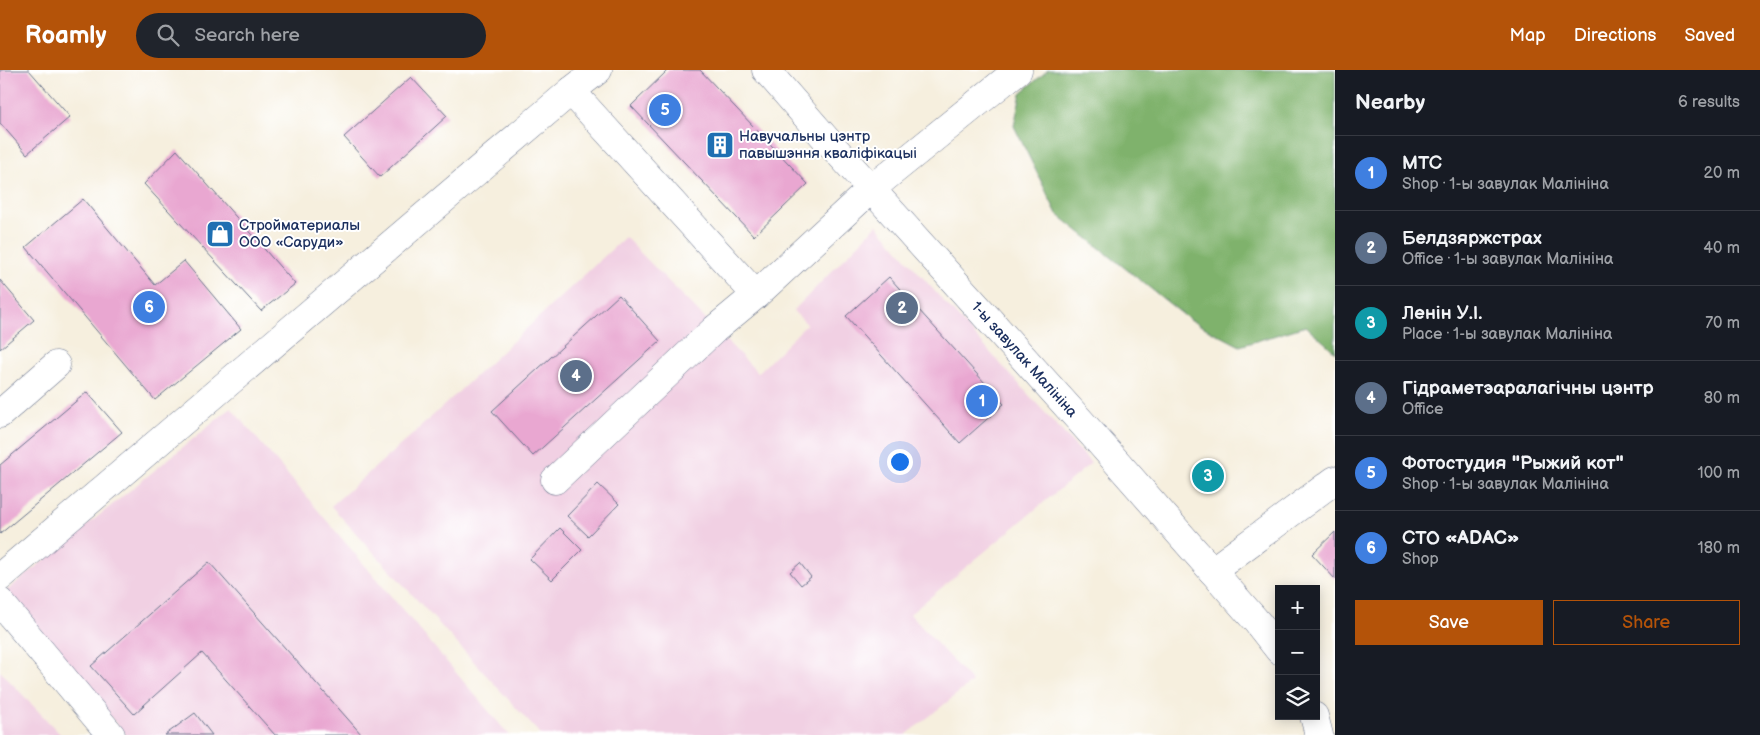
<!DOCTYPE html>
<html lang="en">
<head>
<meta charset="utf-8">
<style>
  :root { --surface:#171b24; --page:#20242c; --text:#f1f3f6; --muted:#9ea1a6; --line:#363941; --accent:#b45309 }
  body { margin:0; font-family:"Balsamiq Sans",sans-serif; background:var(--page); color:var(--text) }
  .controls { position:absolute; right:15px; bottom:15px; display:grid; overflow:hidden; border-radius:0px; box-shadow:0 2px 12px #0003 }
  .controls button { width:45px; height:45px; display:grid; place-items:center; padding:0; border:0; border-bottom:1px solid var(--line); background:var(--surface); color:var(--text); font:25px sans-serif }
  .you { position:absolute; left:899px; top:391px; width:18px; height:18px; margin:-12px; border:4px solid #fff; border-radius:50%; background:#1a73e8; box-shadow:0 0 0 8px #1a73e833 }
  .badge { display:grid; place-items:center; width:32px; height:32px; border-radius:50%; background:var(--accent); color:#fff; font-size:16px; font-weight:700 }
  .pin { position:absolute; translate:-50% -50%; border:2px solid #fff; box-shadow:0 1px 5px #0006 }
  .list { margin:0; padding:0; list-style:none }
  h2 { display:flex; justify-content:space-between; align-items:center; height:65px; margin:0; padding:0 20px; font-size:21px }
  h2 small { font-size:16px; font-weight:400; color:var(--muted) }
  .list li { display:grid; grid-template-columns:32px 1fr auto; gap:15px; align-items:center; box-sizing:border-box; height:75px; padding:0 20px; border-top:1px solid var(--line) }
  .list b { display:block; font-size:19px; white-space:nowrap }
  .list p { margin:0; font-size:16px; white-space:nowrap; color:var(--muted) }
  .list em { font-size:16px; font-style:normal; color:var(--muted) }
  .actions { display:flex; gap:10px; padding:15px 20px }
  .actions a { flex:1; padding:11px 0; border:1px solid var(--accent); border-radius:0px; text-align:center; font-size:18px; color:var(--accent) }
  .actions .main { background:var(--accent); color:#fff }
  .icon { flex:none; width:28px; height:28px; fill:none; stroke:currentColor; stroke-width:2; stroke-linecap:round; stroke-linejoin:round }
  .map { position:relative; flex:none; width:1335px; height:665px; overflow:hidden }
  header { display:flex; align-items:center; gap:30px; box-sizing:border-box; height:70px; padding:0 25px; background:var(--accent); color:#fff }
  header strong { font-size:24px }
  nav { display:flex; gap:28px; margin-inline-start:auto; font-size:18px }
  .search { width:350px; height:45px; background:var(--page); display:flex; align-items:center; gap:12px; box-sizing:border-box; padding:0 18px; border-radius:28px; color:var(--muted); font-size:19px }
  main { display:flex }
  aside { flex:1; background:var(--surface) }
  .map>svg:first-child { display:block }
  .built { fill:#f1d0e3 }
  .forest { fill:#7fb26c; stroke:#4d7065 }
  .building { fill:#e9a7d1 }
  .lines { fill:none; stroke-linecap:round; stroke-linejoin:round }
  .minor-casing { stroke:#68728b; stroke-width:29 }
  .minor { stroke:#fff; stroke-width:28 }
  .labels { text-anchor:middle; stroke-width:4; stroke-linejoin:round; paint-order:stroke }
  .poi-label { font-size:15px; fill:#1b2f5e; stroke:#fff; text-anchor:start }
  .street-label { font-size:15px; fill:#1b2f5e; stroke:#fff }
</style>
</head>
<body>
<header>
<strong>Roamly</strong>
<div class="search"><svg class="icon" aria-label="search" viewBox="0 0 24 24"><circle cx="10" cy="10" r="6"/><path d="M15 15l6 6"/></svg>Search here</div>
<nav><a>Map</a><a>Directions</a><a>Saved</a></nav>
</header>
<main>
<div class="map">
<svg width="1335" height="665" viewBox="0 0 1335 665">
  <rect width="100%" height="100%" fill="#fff"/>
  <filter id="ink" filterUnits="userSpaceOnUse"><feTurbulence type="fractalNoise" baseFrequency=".02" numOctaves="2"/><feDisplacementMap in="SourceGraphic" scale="10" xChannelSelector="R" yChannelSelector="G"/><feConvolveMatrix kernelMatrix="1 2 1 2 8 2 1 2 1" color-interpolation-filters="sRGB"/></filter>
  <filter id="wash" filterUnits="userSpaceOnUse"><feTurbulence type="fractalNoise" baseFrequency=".0096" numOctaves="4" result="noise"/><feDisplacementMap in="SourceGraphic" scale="20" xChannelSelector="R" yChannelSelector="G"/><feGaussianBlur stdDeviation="1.12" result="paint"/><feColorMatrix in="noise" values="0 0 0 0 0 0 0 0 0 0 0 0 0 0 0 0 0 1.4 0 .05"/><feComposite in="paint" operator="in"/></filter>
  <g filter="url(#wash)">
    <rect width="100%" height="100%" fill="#f6efde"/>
    <path class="built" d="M 877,155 L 945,233 L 1091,393 L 910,544 L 972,612 L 906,665 L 541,665 L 331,436 L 412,365 L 625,167 L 758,303 L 807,254 L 793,241 Z
      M 231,338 L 509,665 L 126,665 L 4,523 Z
      M 0,601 L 61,665 L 0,665 Z"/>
    <path class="forest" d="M 1048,0 L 1335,0 L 1335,282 L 1306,256 L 1240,276 L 1190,250 L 1057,144 L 1014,56 L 1021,23 Z"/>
    <g id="blocks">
      <path class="building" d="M 0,0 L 29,0 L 70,47 L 27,84 L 0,53 Z
        M 668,0 L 700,0 L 808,114 L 754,166 L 631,36 Z
        M 411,7 L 447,46 L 380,107 L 344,67 Z
        M 177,80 L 295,214 L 261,241 L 144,114 Z
        M 83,129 L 155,215 L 184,191 L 241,259 L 155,330 L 26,177 Z
        M 889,207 L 1004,334 L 960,373 L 846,246 Z
        M 0,210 L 34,250 L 0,279 Z
        M 619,225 L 660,271 L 533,386 L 492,341 Z
        M 87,322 L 122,362 L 0,464 L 0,395 Z
        M 598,414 L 619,434 L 588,466 L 567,446 Z
        M 560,458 L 582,480 L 552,510 L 530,489 Z
        M 1335,462 L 1335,509 L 1312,484 Z
        M 209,492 L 362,665 L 275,665 L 202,583 L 134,644 L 91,596 Z
        M 800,493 L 811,507 L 801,515 L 790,502 Z
        M 195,643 L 212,665 L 165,665 Z"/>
    </g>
  </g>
  <g filter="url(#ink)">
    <use href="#blocks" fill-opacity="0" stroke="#68728b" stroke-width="1"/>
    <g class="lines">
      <defs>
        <g id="minor">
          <path id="s1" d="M 766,0 L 826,69 L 1093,365 L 1257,552 L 1279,580"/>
          <path d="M 571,21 L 756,225 L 871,119 L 1018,0"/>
          <path d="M 0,344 L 56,295"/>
          <path d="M 555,410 L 715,259 L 756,225"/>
          <path d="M 1212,501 L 1335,410"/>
          <path d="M 0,507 L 571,21 L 598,0"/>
          <path d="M 0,532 L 111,665"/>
          <path d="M 1314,646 L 1319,665"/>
        </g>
      </defs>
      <use href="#minor" class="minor-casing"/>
      <use href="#minor" class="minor"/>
    </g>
  </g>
  <defs>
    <symbol id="building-square" viewBox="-11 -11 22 22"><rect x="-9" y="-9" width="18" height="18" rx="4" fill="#1f6fb2" stroke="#fff"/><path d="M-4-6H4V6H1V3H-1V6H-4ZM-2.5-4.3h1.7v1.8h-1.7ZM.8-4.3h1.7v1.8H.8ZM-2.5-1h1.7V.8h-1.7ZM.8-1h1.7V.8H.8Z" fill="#fff"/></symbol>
    <symbol id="shop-square" viewBox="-11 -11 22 22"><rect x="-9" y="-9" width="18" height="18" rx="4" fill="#1f6fb2" stroke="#fff"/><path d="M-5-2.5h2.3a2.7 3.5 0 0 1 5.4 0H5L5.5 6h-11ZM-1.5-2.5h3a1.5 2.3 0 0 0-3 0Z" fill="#fff"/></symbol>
  </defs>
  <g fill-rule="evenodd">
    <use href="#building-square" x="704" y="59" width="32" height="32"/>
    <use href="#shop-square" x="204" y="148" width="32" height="32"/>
  </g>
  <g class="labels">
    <g class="poi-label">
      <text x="739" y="71">Навучальны цэнтр<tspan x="739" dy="17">павышэння кваліфікацыі</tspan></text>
      <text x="239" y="160">Стройматериалы<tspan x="239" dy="17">ООО «Саруди»</tspan></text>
    </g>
    <g class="street-label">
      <text dy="5" stroke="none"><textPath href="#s1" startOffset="388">1-ы завулак Малініна</textPath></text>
    </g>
  </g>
</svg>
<div class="controls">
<button>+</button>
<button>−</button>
<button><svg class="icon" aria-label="layers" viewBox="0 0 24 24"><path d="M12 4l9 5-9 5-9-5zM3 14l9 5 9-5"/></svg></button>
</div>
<div class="you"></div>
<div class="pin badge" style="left:982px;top:331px;background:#3f7fe0">1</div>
<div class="pin badge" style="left:902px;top:238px;background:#5c6f8a">2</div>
<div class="pin badge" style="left:1208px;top:406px;background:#0f9aa8">3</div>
<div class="pin badge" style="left:576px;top:306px;background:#5c6f8a">4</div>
<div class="pin badge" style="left:665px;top:40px;background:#3f7fe0">5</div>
<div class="pin badge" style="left:149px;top:237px;background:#3f7fe0">6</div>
</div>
<aside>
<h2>Nearby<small>6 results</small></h2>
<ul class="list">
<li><span class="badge" style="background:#3f7fe0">1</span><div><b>МТС</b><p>Shop · 1-ы завулак Малініна</p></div><em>20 m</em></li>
<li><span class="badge" style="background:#5c6f8a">2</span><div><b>Белдзяржстрах</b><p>Office · 1-ы завулак Малініна</p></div><em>40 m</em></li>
<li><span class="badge" style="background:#0f9aa8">3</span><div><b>Ленін У.І.</b><p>Place · 1-ы завулак Малініна</p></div><em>70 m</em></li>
<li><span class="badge" style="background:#5c6f8a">4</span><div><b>Гідраметэаралагічны цэнтр</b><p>Office</p></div><em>80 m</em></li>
<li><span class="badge" style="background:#3f7fe0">5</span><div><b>Фотостудия &quot;Рыжий кот&quot;</b><p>Shop · 1-ы завулак Малініна</p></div><em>100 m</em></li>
<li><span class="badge" style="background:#3f7fe0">6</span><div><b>СТО «ADAC»</b><p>Shop</p></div><em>180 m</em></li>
</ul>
<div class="actions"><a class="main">Save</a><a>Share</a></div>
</aside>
</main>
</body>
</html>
